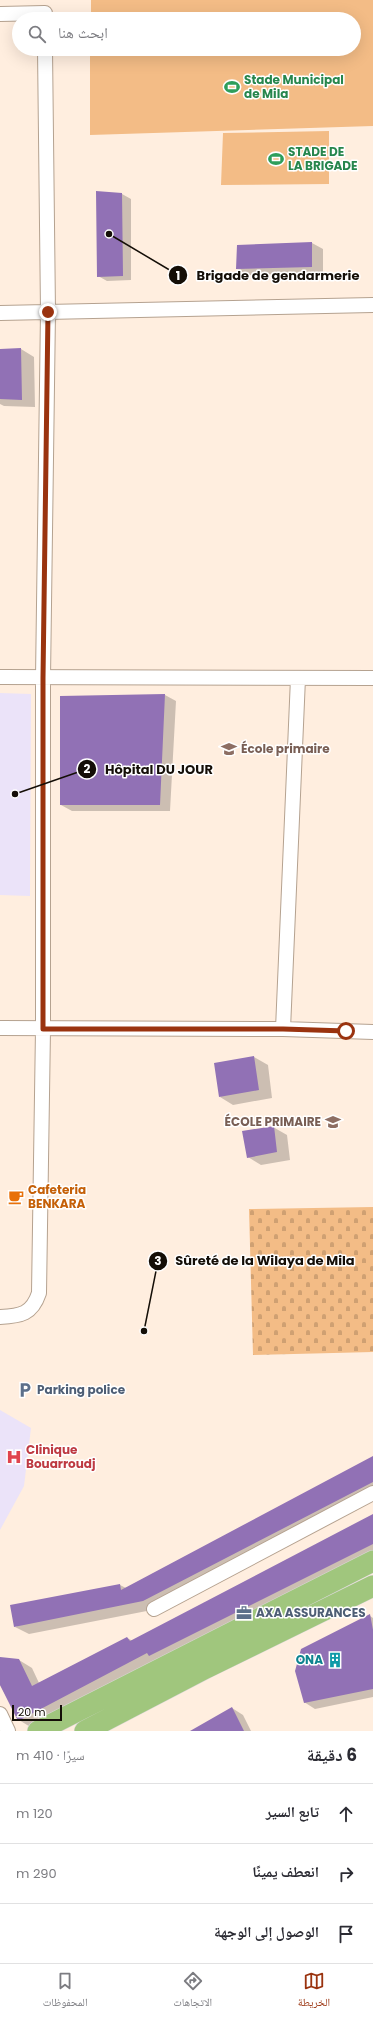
<!DOCTYPE html>
<html lang="ar">
<head>
<meta charset="utf-8">
<style>
  :root { --surface:#fff; --page:#f7f7f7; --text:#2b2b33; --muted:#7c7c81; --line:#e1e1e2; --accent:#9a330f }
  body { margin:0; font-family:Poppins,"Noto Naskh Arabic",sans-serif; background:var(--page); color:var(--text); direction:rtl }
  .scale { position:absolute; left:12px; bottom:10px; width:50px; box-sizing:border-box; padding-left:4px; border:2px solid #140e07; border-top:0; font-size:11px; line-height:14px; white-space:nowrap; color:#140e07; -webkit-text-stroke:3px #fff; paint-order:stroke }
  .stop { position:absolute; width:12px; height:12px; margin:-9px; border:3px solid #9a330f; border-radius:50%; background:#fff }
  .stop.end { background:#9a330f; border-color:#fff; box-shadow:0 1px 4px #0008 }
  .list { margin:0; padding:0; list-style:none }
  h2 { display:flex; justify-content:space-between; align-items:center; height:52px; margin:0; padding:0 16px; font-size:17px }
  h2 small { font-size:13px; font-weight:400; color:var(--muted) }
  .list li { display:grid; grid-template-columns:26px 1fr auto; gap:12px; align-items:center; box-sizing:border-box; height:60px; padding:0 16px; border-top:1px solid var(--line) }
  .list b { display:block; font-size:15px; white-space:nowrap }
  .list em { font-size:13px; font-style:normal; color:var(--muted) }
  .icon { flex:none; width:22px; height:22px; fill:none; stroke:currentColor; stroke-width:2; stroke-linecap:round; stroke-linejoin:round }
  .map { position:relative; flex:none; width:373px; height:1731px; overflow:hidden; direction:ltr }
  .search { position:absolute; background:var(--surface); box-shadow:0 4px 16px #0002; left:12px; right:12px; top:12px; height:44px; display:flex; align-items:center; gap:10px; box-sizing:border-box; padding:0 14px; border-radius:22px; color:var(--muted); font-size:15px }
  .sheet { height:232px; background:var(--surface) }
  nav { display:flex; justify-content:space-around; align-items:center; box-sizing:border-box; height:56px; border-top:1px solid var(--line); background:var(--surface); font-size:11px; color:var(--muted) }
  nav a { display:grid; justify-items:center; gap:2px }
  nav .on { color:var(--accent) }
  .map>svg:first-child { display:block }
  .medical { fill:#ebe3f9 }
  .cemetery { fill:url(#cemetery-stones) }
  .park { fill:#f3bc86 }
  .shadow { fill:#0003 }
  .building { fill:#9171b5 }
  .lines { fill:none; stroke-linecap:round; stroke-linejoin:round }
  .minor-casing { stroke:#b5a290; stroke-width:16 }
  .primary-casing { stroke:#d9d8d7; stroke-width:22 }
  .minor { stroke:#fff; stroke-width:14 }
  .primary { stroke:#a0c67d; stroke-width:21 }
  .route { stroke:#9a330f; stroke-width:5 }
  .labels { text-anchor:middle; stroke-width:3; stroke-linejoin:round; paint-order:stroke }
  .leisure-label { font-size:12px; font-weight:bold; fill:#27864d; stroke:#fff; text-anchor:start }
  .education-label { font-size:12px; font-weight:bold; fill:#785e54; stroke:#fff; text-anchor:start }
  .food-label { font-size:12px; font-weight:bold; fill:#c56008; stroke:#fff; text-anchor:start }
  .service-label { font-size:12px; font-weight:bold; fill:#4e5e75; stroke:#fff; text-anchor:start }
  .health-label { font-size:12px; font-weight:bold; fill:#be3a42; stroke:#fff; text-anchor:start }
  .culture-label { font-size:12px; font-weight:bold; fill:#0d838f; stroke:#fff; text-anchor:end }
  .leader { fill:none; stroke:#140e07; stroke-width:1.5 }
  .callout-dot { fill:#140e07; stroke:#fff; stroke-width:1.5 }
  .mark-label { font-size:12px; text-anchor:middle; font-weight:bold; fill:#fff }
  .callout-label { font-size:13px; text-anchor:middle; font-weight:bold; fill:#140e07; stroke:#fff; stroke-width:3; stroke-linejoin:round; paint-order:stroke }
</style>
</head>
<body>
<div class="map">
<svg width="373" height="1731" viewBox="0 0 373 1731">
  <defs>
    <pattern id="cemetery-stones" width="16" height="16" patternUnits="userSpaceOnUse"><rect width="16" height="16" fill="#f3bc86"/><path d="M2 7V4a2 2 0 0 1 4 0v3zM10 15v-3a2 2 0 0 1 4 0v3z" fill="#cfa072"/></pattern>
  </defs>
  <rect width="100%" height="100%" fill="#ffeedf"/>
  <path class="medical" d="M 0,693 L 31,694 L 30,896 L 0,895 Z
    M 0,1410 L 31,1428 L 24,1486 L 0,1530 Z"/>
  <path class="cemetery" d="M 373,1207 L 373,1352 L 253,1355 L 249,1209 Z"/>
  <path class="park" d="M 91,0 L 373,0 L 373,126 L 90,135 L 90,49 L 354,49 L 354,19 L 91,19 Z
    M 329,131 L 329,184 L 221,185 L 223,133 Z"/>
  <path class="shadow" d="M 122,194 L 131,199 L 131,280 L 107,281 L 98,276 Z
    M 312,243 L 323,249 L 323,273 L 248,275 L 237,269 Z
    M 21,349 L 34,357 L 35,407 L 4,406 L 0,404 L 0,350 Z
    M 165,695 L 176,701 L 170,811 L 72,811 L 61,805 Z
    M 254,1057 L 268,1065 L 272,1098 L 233,1105 L 220,1097 Z
    M 273,1127 L 287,1135 L 290,1160 L 261,1165 L 248,1157 Z
    M 373,1457 L 373,1497 L 157,1609 L 29,1634 L 15,1627 L 120,1585 L 126,1588 Z
    M 373,1515 L 373,1558 L 32,1728 L 19,1720 L 0,1685 L 0,1658 L 19,1660 L 32,1668 L 39,1683 L 127,1638 L 133,1641 Z
    M 370,1616 L 373,1618 L 373,1697 L 315,1709 L 304,1702 Z
    M 232,1708 L 243,1715 L 251,1731 L 192,1731 Z"/>
  <path class="building" d="M 96,191 L 122,193 L 123,276 L 97,277 Z
    M 312,242 L 312,267 L 236,269 L 237,245 Z
    M 21,348 L 22,400 L 0,399 L 0,349 Z
    M 165,694 L 160,805 L 60,805 L 60,696 Z
    M 254,1056 L 259,1090 L 219,1097 L 214,1063 Z
    M 274,1126 L 277,1152 L 247,1158 L 242,1131 Z
    M 373,1456 L 373,1482 L 143,1601 L 14,1627 L 10,1605 L 120,1584 L 121,1590 Z
    M 373,1514 L 373,1544 L 149,1656 L 147,1653 L 18,1721 L 0,1685 L 0,1657 L 19,1659 L 32,1686 L 127,1637 L 130,1641 Z
    M 370,1614 L 373,1630 L 373,1689 L 304,1703 L 295,1671 L 301,1649 Z
    M 232,1707 L 244,1731 L 190,1731 Z"/>
  <g class="lines">
    <defs>
      <path id="minor" d="M 0,14 L 45,13
        M 0,313 L 373,305
        M 0,677 L 373,678
        M 0,1028 L 283,1029 L 373,1032
        M 283,1029 L 298,678
        M 0,1317 C 21,1316 32,1314 39,1293 L 43,1029 L 43,678 L 48,312 L 45,49
        M 154,1609 L 373,1493
        M 0,1714 L 8,1731"/>
      <path id="primary" d="M 38,1731 L 373,1561
        M 85,1731 L 206,1668 L 373,1586"/>
    </defs>
    <use href="#minor" class="minor-casing"/>
    <use href="#primary" class="primary-casing"/>
    <use href="#minor" class="minor"/>
    <use href="#primary" class="primary"/>
  </g>
  <g class="lines">
    <path class="route" d="M 48,312 L 43,678 L 43,1029 L 283,1029 L 346,1031"/>
  </g>
  <defs>
    <symbol id="stadium-bare" viewBox="-9 -9 18 18"><path d="M0-5a6.5 5 0 1 0 0 10a6.5 5 0 1 0 0-10ZM-3.5-1.8h7v3.6h-7Z" fill="#2e9e5b" stroke="#fff" stroke-width="2.5" paint-order="stroke"/></symbol>
    <symbol id="school-bare" viewBox="-9 -9 18 18"><path d="M0-5L7-2L0 1L-7-2ZM-4 1L0 2.5L4 1V4Q0 6-4 4Z" fill="#8d6e63" stroke="#fff" stroke-width="2.5" paint-order="stroke"/></symbol>
    <symbol id="cafe-bare" viewBox="-9 -9 18 18"><path d="M-5.5-4.5H6V0H3Q3 3.5 0 3.5H-2.5Q-5.5 3.5-5.5 0ZM3-3.2v2h1.7v-2ZM-6 4.5H4V6H-6Z" fill="#e8710a" stroke="#fff" stroke-width="2.5" paint-order="stroke"/></symbol>
    <symbol id="parking-bare" viewBox="-9 -9 18 18"><path d="M-3.5-5.5H1a3.5 3.5 0 0 1 0 7H-1V5.5H-3.5ZM-1-3.4V-.6H.8a1.4 1.4 0 0 0 0-2.8Z" fill="#5c6f8a" stroke="#fff" stroke-width="2.5" paint-order="stroke"/></symbol>
    <symbol id="hospital-bare" viewBox="-9 -9 18 18"><path d="M-5-5h3v3.5h4V-5h3V5h-3V1.5h-4V5h-3Z" fill="#e0444e" stroke="#fff" stroke-width="2.5" paint-order="stroke"/></symbol>
    <symbol id="office-bare" viewBox="-9 -9 18 18"><path d="M-6-3h4V-5.5h4V-3h4V5H-6ZM-1-4.5V-3h2v-1.5ZM-6 0V1H6V0Z" fill="#5c6f8a" stroke="#fff" stroke-width="2.5" paint-order="stroke"/></symbol>
    <symbol id="building-bare" viewBox="-9 -9 18 18"><path d="M-4-6H4V6H1V3H-1V6H-4ZM-2.5-4.3h1.7v1.8h-1.7ZM.8-4.3h1.7v1.8H.8ZM-2.5-1h1.7V.8h-1.7ZM.8-1h1.7V.8H.8Z" fill="#0f9aa8" stroke="#fff" stroke-width="2.5" paint-order="stroke"/></symbol>
  </defs>
  <g fill-rule="evenodd">
    <use href="#stadium-bare" x="221" y="76" width="22" height="22"/>
    <use href="#stadium-bare" x="265" y="148" width="22" height="22"/>
    <use href="#school-bare" x="218" y="738" width="22" height="22"/>
    <use href="#school-bare" x="322" y="1111" width="22" height="22"/>
    <use href="#cafe-bare" x="5" y="1186" width="22" height="22"/>
    <use href="#parking-bare" x="14" y="1379" width="22" height="22"/>
    <use href="#hospital-bare" x="3" y="1446" width="22" height="22"/>
    <use href="#office-bare" x="233" y="1602" width="22" height="22"/>
    <use href="#building-bare" x="324" y="1649" width="22" height="22"/>
  </g>
  <g class="labels">
    <g class="leisure-label">
      <text x="244" y="84">Stade Municipal<tspan x="244" dy="14">de Mila</tspan></text>
      <text x="288" y="156">STADE DE<tspan x="288" dy="14">LA BRIGADE</tspan></text>
    </g>
    <g class="education-label">
      <text x="241" y="753">École primaire</text>
      <text x="321" y="1126" text-anchor="end">ÉCOLE PRIMAIRE</text>
    </g>
    <g class="food-label">
      <text x="28" y="1194">Cafeteria<tspan x="28" dy="14">BENKARA</tspan></text>
    </g>
    <g class="service-label">
      <text x="37" y="1394">Parking police</text>
      <text x="256" y="1617">AXA ASSURANCES</text>
    </g>
    <g class="health-label">
      <text x="26" y="1454">Clinique<tspan x="26" dy="14">Bouarroudj</tspan></text>
    </g>
    <g class="culture-label">
      <text x="323" y="1664">ONA</text>
    </g>
  </g>
  <path class="leader" d="M109 234L178 275M15 794L87 769M144 1331L158 1261"/>
  <g class="callout-dot">
    <circle cx="109" cy="234" r="4"/>
    <circle cx="15" cy="794" r="4"/>
    <circle cx="144" cy="1331" r="4"/>
    <circle cx="178" cy="275" r="10"/>
    <circle cx="87" cy="769" r="10"/>
    <circle cx="158" cy="1261" r="10"/>
  </g>
  <g class="mark-label">
    <text x="178" y="280">1</text>
    <text x="87" y="773">2</text>
    <text x="158" y="1265">3</text>
  </g>
  <g class="callout-label">
    <text x="278" y="280">Brigade de gendarmerie</text>
    <text x="159" y="774">Hôpital DU JOUR</text>
    <text x="265" y="1265">Sûreté de la Wilaya de Mila</text>
  </g>
</svg>
<div class="scale">20 m</div>
<div class="stop" style="left:346px;top:1031px"></div>
<div class="stop end" style="left:48px;top:312px"></div>
<div class="search"><svg class="icon" aria-label="search" viewBox="0 0 24 24"><circle cx="10" cy="10" r="6"/><path d="M15 15l6 6"/></svg>ابحث هنا</div>
</div>
<section class="sheet">
<h2>6 دقيقة<small>سيرًا · 410 m</small></h2>
<ul class="list">
<li><svg class="icon" aria-label="ahead" viewBox="0 0 24 24"><path d="M12 20V5M6 11l6-6 6 6"/></svg><div><b>تابع السير</b></div><em>120 m</em></li>
<li><svg class="icon" aria-label="right" viewBox="0 0 24 24"><path d="M7 20v-9h11M14 6l5 5-5 5"/></svg><div><b>انعطف يمينًا</b></div><em>290 m</em></li>
<li><svg class="icon" aria-label="arrive" viewBox="0 0 24 24"><path d="M6 21V4h12l-3 4 3 4H6"/></svg><div><b>الوصول إلى الوجهة</b></div></li>
</ul>
</section>
<nav>
<a class="on"><svg class="icon" aria-label="map" viewBox="0 0 24 24"><path d="M3 6l6-2 6 2 6-2v14l-6 2-6-2-6 2zM9 4v14M15 6v14"/></svg>الخريطة</a>
<a><svg class="icon" aria-label="directions" viewBox="0 0 24 24"><path d="M12 3l9 9-9 9-9-9zM9 14v-3h6M13 9l2 2-2 2"/></svg>الاتجاهات</a>
<a><svg class="icon" aria-label="saved" viewBox="0 0 24 24"><path d="M7 4h10v16l-5-4-5 4z"/></svg>المحفوظات</a>
</nav>
</body>
</html>
